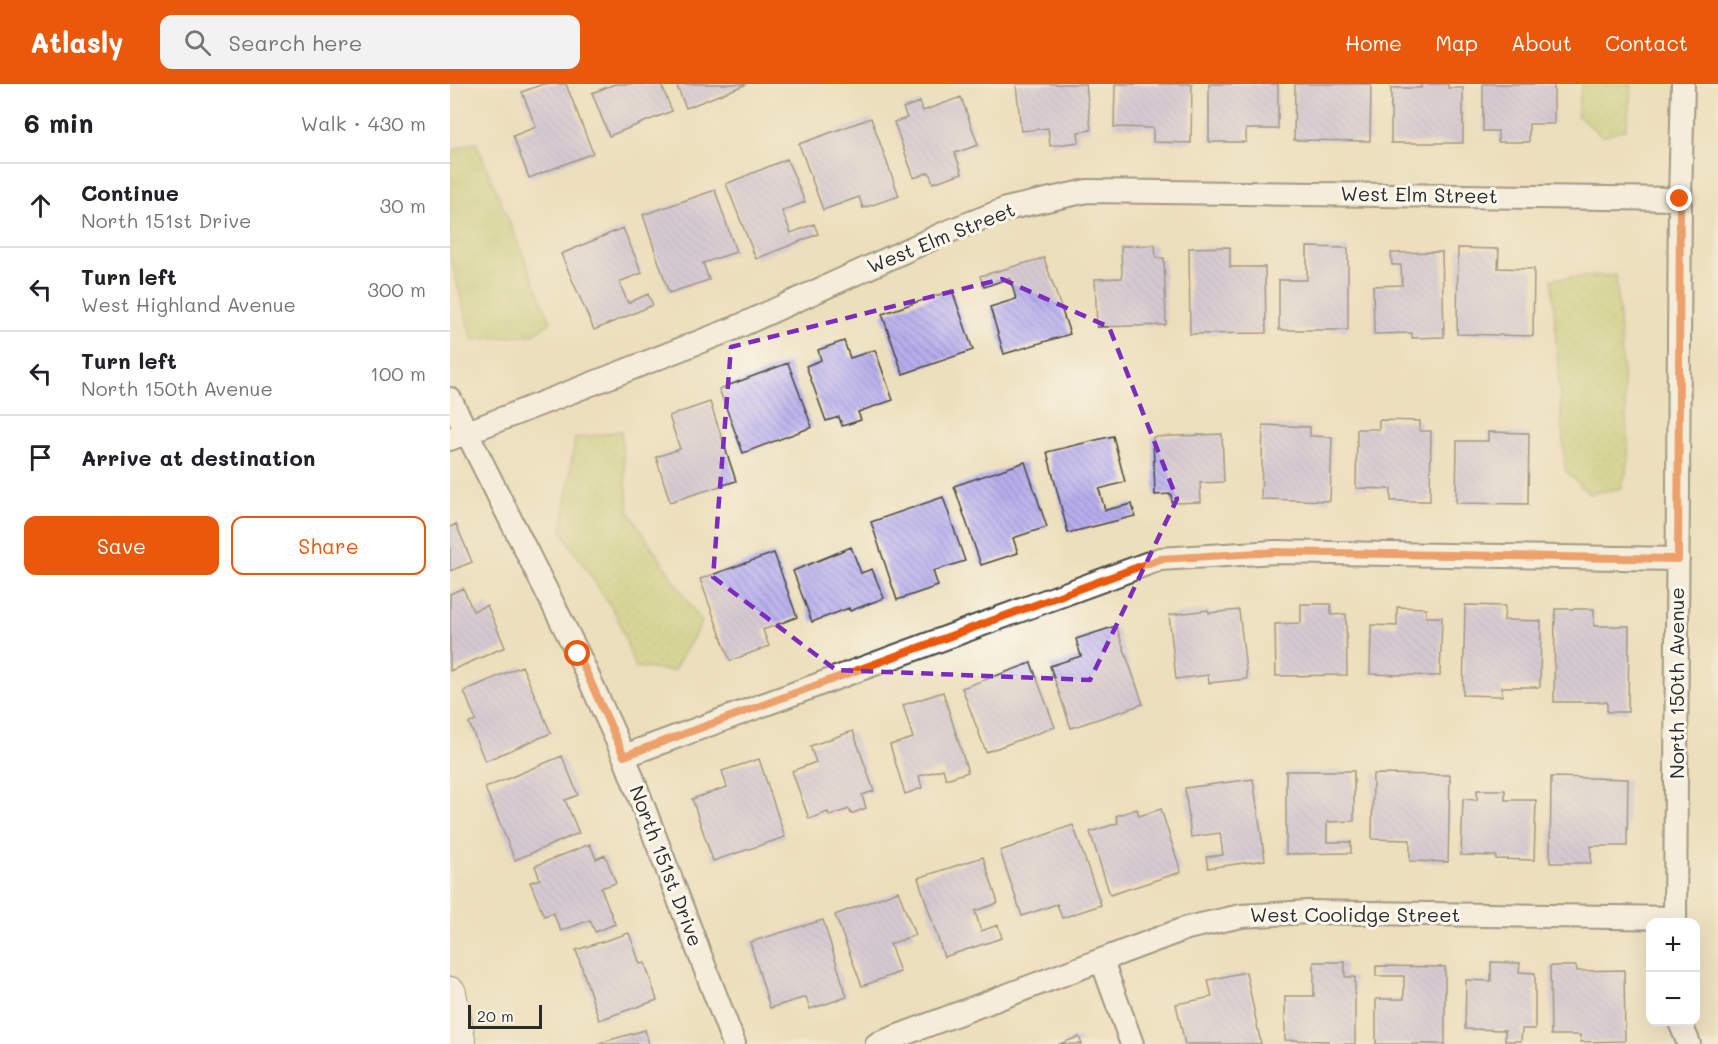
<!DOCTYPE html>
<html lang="en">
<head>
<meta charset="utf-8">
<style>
  :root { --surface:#fff; --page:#f2f2f2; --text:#202124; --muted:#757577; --line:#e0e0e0; --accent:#ea580c }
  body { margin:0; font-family:Mali,sans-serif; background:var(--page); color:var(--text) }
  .controls { position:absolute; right:18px; bottom:18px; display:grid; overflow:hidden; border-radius:12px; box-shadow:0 6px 24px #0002 }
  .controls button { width:54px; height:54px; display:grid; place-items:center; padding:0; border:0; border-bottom:2px solid var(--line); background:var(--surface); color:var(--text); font:30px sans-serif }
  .scale { position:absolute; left:18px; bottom:15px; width:74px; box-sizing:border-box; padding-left:6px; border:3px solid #2b2b2b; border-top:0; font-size:16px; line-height:21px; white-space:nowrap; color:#2b2b2b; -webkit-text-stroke:4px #fbf7ec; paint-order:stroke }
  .stop { position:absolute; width:18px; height:18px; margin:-14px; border:4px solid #ea580c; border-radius:50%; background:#fff }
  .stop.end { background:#ea580c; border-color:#fff; box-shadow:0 2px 6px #0008 }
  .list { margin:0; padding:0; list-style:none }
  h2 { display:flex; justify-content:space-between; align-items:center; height:78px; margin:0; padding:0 24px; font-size:26px }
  h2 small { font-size:20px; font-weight:400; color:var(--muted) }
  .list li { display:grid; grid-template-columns:39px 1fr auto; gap:18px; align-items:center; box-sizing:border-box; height:84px; padding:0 24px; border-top:2px solid var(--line) }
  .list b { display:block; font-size:22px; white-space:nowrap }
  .list p { margin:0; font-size:20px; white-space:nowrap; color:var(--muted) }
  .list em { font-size:20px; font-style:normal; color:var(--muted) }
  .actions { display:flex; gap:12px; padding:18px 24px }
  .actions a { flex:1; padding:14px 0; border:2px solid var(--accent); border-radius:12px; text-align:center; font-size:21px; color:var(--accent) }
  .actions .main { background:var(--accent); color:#fff }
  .icon { flex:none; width:33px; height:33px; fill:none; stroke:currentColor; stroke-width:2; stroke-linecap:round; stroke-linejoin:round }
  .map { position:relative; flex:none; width:1268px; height:960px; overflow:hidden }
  header { display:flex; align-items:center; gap:36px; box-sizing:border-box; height:84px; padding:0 30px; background:var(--accent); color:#fff }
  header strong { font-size:28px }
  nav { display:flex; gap:33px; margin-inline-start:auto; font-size:21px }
  .search { width:420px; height:54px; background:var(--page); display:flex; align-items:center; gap:15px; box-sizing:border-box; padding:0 21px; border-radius:12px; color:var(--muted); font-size:22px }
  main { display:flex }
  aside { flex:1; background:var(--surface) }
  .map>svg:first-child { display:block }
  .grass { fill:url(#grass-dots); stroke:#747a4a; stroke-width:1.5 }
  .park { fill:url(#park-tufts); stroke:#747a4a; stroke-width:1.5 }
  .building { fill:url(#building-back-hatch) }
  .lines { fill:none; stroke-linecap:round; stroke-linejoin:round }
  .street-casing { stroke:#484641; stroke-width:26 }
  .secondary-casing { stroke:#484641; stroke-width:34 }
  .street { stroke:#fff; stroke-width:22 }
  .secondary { stroke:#fff; stroke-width:32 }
  .route { stroke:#ea580c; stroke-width:8 }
  .marked { fill:none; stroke:#7b2cbf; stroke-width:4.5; stroke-dasharray:12 8; stroke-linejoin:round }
  .labels { text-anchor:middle; stroke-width:6; stroke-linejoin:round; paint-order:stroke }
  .street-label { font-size:20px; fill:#2b2b2b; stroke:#fbf7ec }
</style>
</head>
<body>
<header>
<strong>Atlasly</strong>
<div class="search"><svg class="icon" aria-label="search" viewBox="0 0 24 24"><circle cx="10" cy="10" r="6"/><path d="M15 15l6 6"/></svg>Search here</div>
<nav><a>Home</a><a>Map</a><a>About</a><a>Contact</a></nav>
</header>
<main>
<aside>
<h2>6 min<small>Walk · 430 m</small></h2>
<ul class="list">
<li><svg class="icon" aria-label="ahead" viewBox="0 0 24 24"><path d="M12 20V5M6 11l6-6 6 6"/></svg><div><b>Continue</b><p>North 151st Drive</p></div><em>30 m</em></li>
<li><svg class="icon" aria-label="left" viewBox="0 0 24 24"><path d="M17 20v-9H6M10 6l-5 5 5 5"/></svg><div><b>Turn left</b><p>West Highland Avenue</p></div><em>300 m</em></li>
<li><svg class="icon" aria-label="left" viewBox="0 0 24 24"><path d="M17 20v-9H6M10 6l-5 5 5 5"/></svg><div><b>Turn left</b><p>North 150th Avenue</p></div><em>100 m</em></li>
<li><svg class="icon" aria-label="arrive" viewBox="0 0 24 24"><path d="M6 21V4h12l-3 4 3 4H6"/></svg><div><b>Arrive at destination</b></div></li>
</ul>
<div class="actions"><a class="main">Save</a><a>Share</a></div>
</aside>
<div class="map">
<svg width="1268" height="960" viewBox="0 0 1268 960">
  <defs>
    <pattern id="grass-dots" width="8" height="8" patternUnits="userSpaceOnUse" patternTransform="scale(1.5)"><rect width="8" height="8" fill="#bcc86a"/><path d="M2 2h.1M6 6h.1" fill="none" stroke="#a2ac5c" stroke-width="1.8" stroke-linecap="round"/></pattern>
    <pattern id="park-tufts" width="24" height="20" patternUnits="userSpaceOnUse" patternTransform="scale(1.5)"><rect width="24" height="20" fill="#bcc86a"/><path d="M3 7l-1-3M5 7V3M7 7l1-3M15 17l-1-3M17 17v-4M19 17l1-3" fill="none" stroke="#a2ac5c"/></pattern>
    <pattern id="building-back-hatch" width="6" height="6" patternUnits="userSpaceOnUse" patternTransform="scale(1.5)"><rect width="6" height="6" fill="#b8afee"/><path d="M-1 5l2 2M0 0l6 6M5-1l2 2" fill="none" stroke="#968fc1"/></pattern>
  </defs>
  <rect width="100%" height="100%" fill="#fbf7ec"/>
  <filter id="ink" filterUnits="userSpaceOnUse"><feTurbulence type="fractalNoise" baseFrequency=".0167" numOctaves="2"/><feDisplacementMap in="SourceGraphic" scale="12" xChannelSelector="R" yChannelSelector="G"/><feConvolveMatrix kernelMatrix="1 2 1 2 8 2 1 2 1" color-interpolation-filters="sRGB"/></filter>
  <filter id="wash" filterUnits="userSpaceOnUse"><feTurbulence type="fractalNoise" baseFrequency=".008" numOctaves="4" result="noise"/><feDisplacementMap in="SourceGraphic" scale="24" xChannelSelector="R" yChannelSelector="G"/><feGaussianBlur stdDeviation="1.35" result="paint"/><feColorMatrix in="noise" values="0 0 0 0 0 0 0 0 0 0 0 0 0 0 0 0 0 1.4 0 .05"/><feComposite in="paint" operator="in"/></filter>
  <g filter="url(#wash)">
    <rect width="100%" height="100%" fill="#ecdfbc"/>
    <path class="grass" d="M 1132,0 L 1182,0 L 1176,45 L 1152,52 L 1127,31 Z
      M 1166,191 L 1179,376 L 1172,404 L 1139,410 L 1115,386 L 1102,195 Z
      M 171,347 L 179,428 L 252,539 L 223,587 L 185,583 L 167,532 L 112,448 L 125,354 Z"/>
    <path class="park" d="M 26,58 L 101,238 L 82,251 L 22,256 L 0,172 L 0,67 Z"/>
    <g id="blocks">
      <path class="building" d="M 93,0 L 116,0 L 143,69 L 79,94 L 63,52 L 86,43 L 72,8 Z
        M 165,0 L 211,0 L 222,27 L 159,52 L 142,9 Z
        M 226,0 L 297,0 L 236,24 Z
        M 566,0 L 636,0 L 641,46 L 628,48 L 629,58 L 600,62 L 598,44 L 571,47 Z
        M 665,0 L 742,0 L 741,59 L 703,58 L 703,44 L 664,43 Z
        M 759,0 L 828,0 L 828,45 L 796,45 L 796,58 L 759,58 Z
        M 845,0 L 921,0 L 920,57 L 844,56 Z
        M 971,0 L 998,0 L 998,4 L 1013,4 L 1013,59 L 941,59 L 941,4 L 971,4 Z
        M 1033,0 L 1104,0 L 1104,40 L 1079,40 L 1079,58 L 1048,58 L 1048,47 L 1033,47 Z
        M 511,13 L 528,61 L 505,69 L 512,89 L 483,99 L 479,88 L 464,94 L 444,38 L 457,34 L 453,24 L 470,18 L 473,27 Z
        M 421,34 L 449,112 L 413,124 L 409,113 L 373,126 L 349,60 Z
        M 337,75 L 355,118 L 332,127 L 341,149 L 364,140 L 368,150 L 306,175 L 276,100 Z
        M 265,106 L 286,168 L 253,179 L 259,196 L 219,209 L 193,131 Z
        M 173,144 L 192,189 L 169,198 L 178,219 L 198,210 L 203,221 L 144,246 L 111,170 Z
        M 705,161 L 706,174 L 714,174 L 716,241 L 647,243 L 645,195 L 672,194 L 671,162 Z
        M 780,163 L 780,183 L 815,183 L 816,249 L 740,250 L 739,164 Z
        M 857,163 L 898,164 L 898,246 L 829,246 L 829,196 L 857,196 Z
        M 1008,164 L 1049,165 L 1048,184 L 1084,185 L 1083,252 L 1007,250 Z
        M 992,168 L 994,253 L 962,254 L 962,249 L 924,250 L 923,202 L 952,201 L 951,181 L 942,181 L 941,169 Z
        M 594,174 L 620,250 L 554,270 L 540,223 L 566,215 L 560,194 L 534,203 L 530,192 Z
        M 502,206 L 523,266 L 453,290 L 432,230 Z
        M 394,257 L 400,274 L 425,266 L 443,316 L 408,328 L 411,336 L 392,342 L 389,333 L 376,337 L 356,282 L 371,276 L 368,266 Z
        M 338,279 L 362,343 L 293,369 L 269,305 Z
        M 260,318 L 286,397 L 220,418 L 206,373 L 230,365 L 219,332 Z
        M 929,336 L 970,337 L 970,347 L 981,347 L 980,417 L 941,417 L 941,405 L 906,404 L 907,345 L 929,345 Z
        M 813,341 L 860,343 L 860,352 L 882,353 L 880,417 L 811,415 Z
        M 1038,348 L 1079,349 L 1078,420 L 1006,419 L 1007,357 L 1038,357 Z
        M 772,350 L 774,398 L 750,399 L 751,418 L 722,419 L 721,410 L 705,411 L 703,353 Z
        M 663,352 L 675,398 L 649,405 L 655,426 L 682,420 L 685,432 L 618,449 L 597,368 Z
        M 575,378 L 597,443 L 563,454 L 568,469 L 531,481 L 504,402 Z
        M 493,413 L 515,477 L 483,487 L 488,502 L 447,516 L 421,438 Z
        M 6,440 L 22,478 L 0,487 L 0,443 Z
        M 401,463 L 411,489 L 422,485 L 434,514 L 400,527 L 399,524 L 362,538 L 343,487 Z
        M 324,469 L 347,533 L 313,546 L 319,562 L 280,577 L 250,495 Z
        M 13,504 L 23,527 L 37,521 L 55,563 L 0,587 L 0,510 Z
        M 851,520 L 881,520 L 881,531 L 896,530 L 897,591 L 826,592 L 825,540 L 851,539 Z
        M 1015,521 L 1055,522 L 1054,536 L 1091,537 L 1090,603 L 1052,603 L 1052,612 L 1013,611 Z
        M 947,523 L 976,524 L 976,533 L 992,533 L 990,592 L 920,590 L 921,541 L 947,542 Z
        M 1105,525 L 1144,525 L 1144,542 L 1179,542 L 1178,628 L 1157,628 L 1157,618 L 1104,618 Z
        M 758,526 L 759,529 L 789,526 L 797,595 L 759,599 L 758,591 L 726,595 L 719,531 Z
        M 666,542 L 693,620 L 621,644 L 600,582 L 631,572 L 626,555 Z
        M 581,579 L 605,643 L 536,668 L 512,604 Z
        M 72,582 L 101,649 L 35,677 L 19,639 L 26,637 L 14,607 Z
        M 493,608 L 518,688 L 496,695 L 493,685 L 469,692 L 472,704 L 455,710 L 440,661 L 463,654 L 453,621 Z
        M 403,647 L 424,707 L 412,711 L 416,724 L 401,730 L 399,725 L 379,732 L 378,728 L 359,735 L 342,687 L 366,678 L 360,662 Z
        M 112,672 L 128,711 L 115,716 L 129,749 L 65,776 L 35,704 Z
        M 309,675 L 335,753 L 263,777 L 242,715 L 277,703 L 272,687 Z
        M 836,687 L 904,687 L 904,737 L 877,738 L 877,758 L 901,758 L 901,769 L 836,770 Z
        M 923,690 L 1000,691 L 998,778 L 960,777 L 960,756 L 922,755 Z
        M 1101,693 L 1178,695 L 1177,762 L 1141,762 L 1141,779 L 1100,779 Z
        M 803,695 L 815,776 L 758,784 L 756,773 L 773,771 L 770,749 L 741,753 L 735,704 Z
        M 1027,706 L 1055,706 L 1055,716 L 1086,716 L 1084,776 L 1046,775 L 1046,772 L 1011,771 L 1013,715 L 1027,716 Z
        M 687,725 L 689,732 L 711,725 L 731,788 L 660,811 L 640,748 L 668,739 L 666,732 Z
        M 623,741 L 651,821 L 612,834 L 607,820 L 572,832 L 550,767 Z
        M 140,760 L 146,775 L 155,771 L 166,799 L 151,804 L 165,840 L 145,848 L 140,836 L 111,847 L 103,829 L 94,832 L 80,798 L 90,795 L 85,782 Z
        M 533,773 L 548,819 L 525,827 L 531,847 L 548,841 L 552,854 L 494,873 L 468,794 Z
        M 448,807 L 465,851 L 440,860 L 450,888 L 412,902 L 385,831 Z
        M 373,836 L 397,913 L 360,925 L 356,913 L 320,924 L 300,858 Z
        M 179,849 L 190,880 L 195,879 L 207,916 L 149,936 L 126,866 Z
        M 864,878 L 895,878 L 895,893 L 905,893 L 905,960 L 878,960 L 878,957 L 835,956 L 835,912 L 864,912 Z
        M 1041,878 L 1070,879 L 1069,888 L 1085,889 L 1085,945 L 1072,945 L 1071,957 L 1055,957 L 1055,946 L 1015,945 L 1016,896 L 1041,897 Z
        M 926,882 L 995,883 L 995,960 L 926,960 L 926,915 L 954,915 L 954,892 L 926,892 Z
        M 1100,882 L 1126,882 L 1127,887 L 1174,886 L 1175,957 L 1131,958 L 1130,951 L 1101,951 Z
        M 796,888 L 811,960 L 735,960 L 726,920 L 762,913 L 758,896 Z
        M 195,946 L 199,960 L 149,960 L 149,959 Z
        M 629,953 L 632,960 L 609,960 Z"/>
    </g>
  </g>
  <g filter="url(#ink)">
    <use href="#blocks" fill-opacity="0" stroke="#484641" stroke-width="1.5"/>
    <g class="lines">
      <defs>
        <path id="street" d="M 0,315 L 128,570 L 174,672 L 284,960
          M 0,355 L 285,244 L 497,148 L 556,125 L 637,107 L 1230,115
          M 174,672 L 710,475 L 825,468 L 1228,475
          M 1225,838 L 1230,115 L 1233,0
          M 652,877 L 682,960
          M 1230,938 L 1239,960
          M 427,960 L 737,844 L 791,832 L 858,828 L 1225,834"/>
        <path id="secondary" d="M 0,909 L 10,960"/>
      </defs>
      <use href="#street" class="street-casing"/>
      <use href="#secondary" class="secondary-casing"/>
      <use href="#street" class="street"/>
      <use href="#secondary" class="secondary"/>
    </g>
  </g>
  <g class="lines" filter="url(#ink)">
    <path class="route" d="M 128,570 L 174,672 L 710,475 L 825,468 L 1228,475 L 1230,115"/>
  </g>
  <path d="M0 0H1268V960H0ZM 552,195 L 659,243 L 727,415 L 640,596 L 386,586 L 263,493 L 281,263 Z" fill="#ecdfbc" fill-opacity=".55" fill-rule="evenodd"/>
  <path class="marked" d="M 552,195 L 659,243 L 727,415 L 640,596 L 386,586 L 263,493 L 281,263 Z"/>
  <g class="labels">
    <g class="street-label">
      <text transform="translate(969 111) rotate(1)" y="7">West Elm Street</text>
      <text transform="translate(491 154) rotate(-22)" y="7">West Elm Street</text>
      <text transform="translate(1227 599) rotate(-90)" y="7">North 150th Avenue</text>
      <text transform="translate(216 782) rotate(69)" y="7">North 151st Drive</text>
      <text x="905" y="838">West Coolidge Street</text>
    </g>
  </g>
</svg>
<div class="controls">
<button>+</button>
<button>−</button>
</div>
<div class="scale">20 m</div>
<div class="stop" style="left:128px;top:570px"></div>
<div class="stop end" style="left:1230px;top:115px"></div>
</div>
</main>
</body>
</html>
